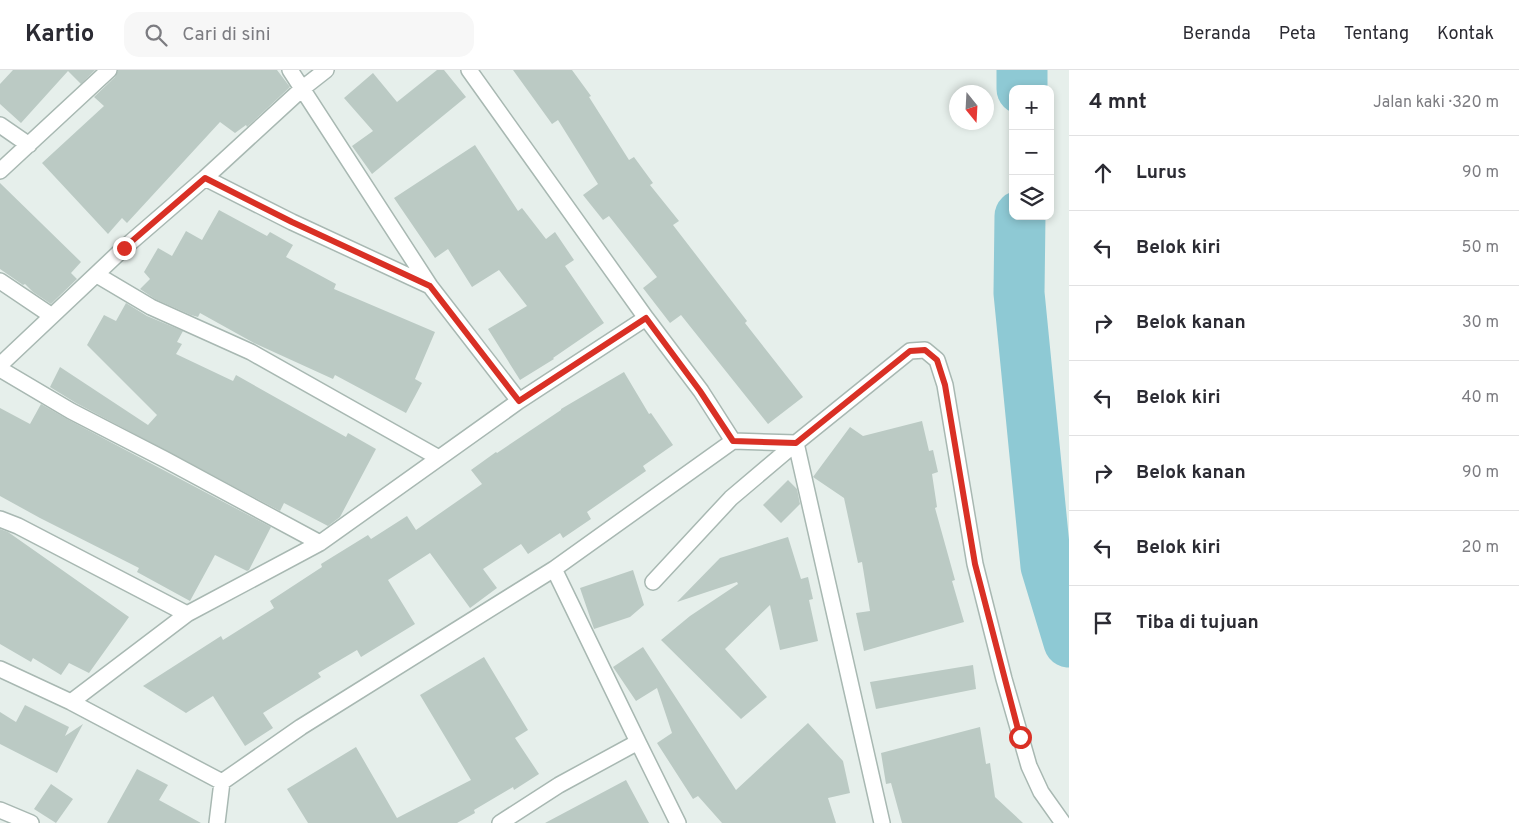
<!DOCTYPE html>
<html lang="id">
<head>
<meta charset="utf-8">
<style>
  :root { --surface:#fff; --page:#f7f7f7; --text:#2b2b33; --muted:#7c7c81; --line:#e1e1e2 }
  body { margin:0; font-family:Overpass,sans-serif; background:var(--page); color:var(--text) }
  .controls { position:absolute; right:15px; top:15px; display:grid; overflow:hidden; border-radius:10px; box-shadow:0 2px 8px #0003 }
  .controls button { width:45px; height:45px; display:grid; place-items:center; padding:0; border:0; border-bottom:1px solid var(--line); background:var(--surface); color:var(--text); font:25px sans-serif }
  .compass { position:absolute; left:949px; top:15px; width:45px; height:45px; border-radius:50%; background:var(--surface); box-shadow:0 2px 8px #0003; rotate:162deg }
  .stop { position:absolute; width:15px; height:15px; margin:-11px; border:4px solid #d93025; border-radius:50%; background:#fff }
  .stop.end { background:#d93025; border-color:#fff; box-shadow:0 1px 5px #0008 }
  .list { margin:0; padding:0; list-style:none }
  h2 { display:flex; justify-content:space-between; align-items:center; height:65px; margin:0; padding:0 20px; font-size:21px }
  h2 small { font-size:16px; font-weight:400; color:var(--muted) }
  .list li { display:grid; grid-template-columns:32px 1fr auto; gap:15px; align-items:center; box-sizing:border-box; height:75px; padding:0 20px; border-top:1px solid var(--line) }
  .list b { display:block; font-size:19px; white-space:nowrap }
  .list em { font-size:16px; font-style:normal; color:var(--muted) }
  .icon { flex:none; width:28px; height:28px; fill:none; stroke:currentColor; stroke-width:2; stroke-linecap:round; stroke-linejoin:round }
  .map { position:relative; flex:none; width:1069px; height:753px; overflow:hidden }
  header { display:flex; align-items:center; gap:30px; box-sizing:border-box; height:70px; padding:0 25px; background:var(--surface); border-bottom:1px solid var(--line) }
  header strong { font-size:24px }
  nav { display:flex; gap:28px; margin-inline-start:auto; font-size:18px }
  .search { width:350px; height:45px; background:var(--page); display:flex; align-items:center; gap:12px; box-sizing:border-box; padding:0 18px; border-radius:15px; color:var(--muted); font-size:19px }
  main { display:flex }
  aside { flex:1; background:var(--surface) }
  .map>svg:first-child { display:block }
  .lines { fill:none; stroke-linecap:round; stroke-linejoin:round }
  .river { stroke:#8ec9d4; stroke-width:51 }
  .building { fill:#bbcac4 }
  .street-casing { stroke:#a8b8b2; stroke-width:18 }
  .street { stroke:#fff; stroke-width:15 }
  .route { stroke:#d93025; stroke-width:6 }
</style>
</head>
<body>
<header>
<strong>Kartio</strong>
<div class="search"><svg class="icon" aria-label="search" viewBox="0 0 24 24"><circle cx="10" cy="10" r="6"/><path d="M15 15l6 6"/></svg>Cari di sini</div>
<nav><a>Beranda</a><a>Peta</a><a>Tentang</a><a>Kontak</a></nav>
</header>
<main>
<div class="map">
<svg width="1069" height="753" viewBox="0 0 1069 753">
  <rect width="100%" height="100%" fill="#e6efeb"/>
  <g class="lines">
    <path class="river" d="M 1022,19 L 1022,0
      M 1020,146 L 1019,223 L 1046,496 L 1069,572"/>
  </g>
  <path class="building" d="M 13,0 L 95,0 L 81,14 L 68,1 L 21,53 L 0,34 L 0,14 Z
    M 118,0 L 277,0 L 290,17 L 247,57 L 246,55 L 235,63 L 220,52 L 127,153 L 122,148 L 108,164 L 42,93 L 104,36 L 94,27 L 115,7 Z
    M 437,0 L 444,0 L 466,27 L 372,104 L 352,76 L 373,61 L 344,28 L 373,3 L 397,32 Z
    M 513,0 L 572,0 L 591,26 L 589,27 L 629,90 L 634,87 L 653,113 L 650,115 L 679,151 L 673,155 L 747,251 L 745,253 L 803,327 L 768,354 L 681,245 L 670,253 L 643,218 L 657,207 L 609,146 L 603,150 L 583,125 L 598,114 L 558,50 L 552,54 Z
    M 475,75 L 518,141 L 522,138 L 546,169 L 555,162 L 574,190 L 565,196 L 604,253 L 553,288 L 554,289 L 520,310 L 488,259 L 527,236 L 499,200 L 472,217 L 448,179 L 435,188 L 394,128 Z
    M 0,113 L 81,192 L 71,203 L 77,209 L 51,234 L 33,222 L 25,214 L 23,215 L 0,199 Z
    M 219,140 L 267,166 L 270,162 L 293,175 L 286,187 L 336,214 L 334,219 L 435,262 L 415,309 L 422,313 L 406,343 L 335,305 L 333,309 L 254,273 L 200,243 L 198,247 L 191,245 L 155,229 L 140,219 L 150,209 L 144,202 L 158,178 L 172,186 L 186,161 L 202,170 Z
    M 126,233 L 147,246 L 183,261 L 177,272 L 182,274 L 176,284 L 233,311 L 236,305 L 346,367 L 348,363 L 376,379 L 340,447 L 328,456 L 284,433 L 280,441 L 76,333 L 50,317 L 60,297 L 148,355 L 157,345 L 87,275 L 104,245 L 116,251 Z
    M 624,302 L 649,344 L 651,343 L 673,375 L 643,396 L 646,401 L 587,442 L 591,449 L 563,468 L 560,463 L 528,484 L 521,474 L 483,499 L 497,518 L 470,538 L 430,483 L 388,510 L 415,554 L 361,587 L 357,580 L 318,603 L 321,607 L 263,643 L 273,658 L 245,676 L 213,626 L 186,643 L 143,616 L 221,566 L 223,570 L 274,538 L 270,531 L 322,497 L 321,494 L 368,465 L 371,469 L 407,446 L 416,460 L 482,414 L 471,400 L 496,382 L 497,383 L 561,340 L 561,339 Z
    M 41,334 L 67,349 L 271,457 L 249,500 L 247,501 L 215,485 L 190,531 L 137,502 L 139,498 L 40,448 L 0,426 L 0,338 L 30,354 Z
    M 922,351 L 929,381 L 933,380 L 938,402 L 932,404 L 937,437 L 935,438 L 955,510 L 952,511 L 964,552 L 864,581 L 856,543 L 870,541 L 862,492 L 858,493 L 844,428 L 813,407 L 850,357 L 863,366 Z
    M 788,410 L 797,419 L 800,434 L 781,453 L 763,435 Z
    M 0,459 L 8,462 L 129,547 L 89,603 L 69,593 L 61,605 L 33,588 L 31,592 L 0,574 Z
    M 788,467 L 801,509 L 808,507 L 813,529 L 809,530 L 818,571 L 780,580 L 770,535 L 725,579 L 767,627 L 741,649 L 661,570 L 690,546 L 738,514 L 737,512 L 677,532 L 720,488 Z
    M 633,500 L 644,535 L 630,547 L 594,559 L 580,518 Z
    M 643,577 L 736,720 L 808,653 L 843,691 L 850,723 L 828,728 L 836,753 L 722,753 L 698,726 L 693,729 L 657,673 L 672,663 L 657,618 L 636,631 L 613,597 Z
    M 484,587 L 528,660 L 515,668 L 539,704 L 514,720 L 513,717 L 474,740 L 475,743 L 457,753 L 308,753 L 287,719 L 356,677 L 397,748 L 471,710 L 420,625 Z
    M 973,595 L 976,619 L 876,639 L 870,612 Z
    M 25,635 L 69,657 L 65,666 L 83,654 L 57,703 L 0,674 L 0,642 L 16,652 Z
    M 980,657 L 986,694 L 990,693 L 995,727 L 1023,753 L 902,753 L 891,713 L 886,714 L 881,683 Z
    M 137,699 L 168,715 L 159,730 L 201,753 L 107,753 Z
    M 626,710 L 649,753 L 545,753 Z
    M 51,714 L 73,729 L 56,753 L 34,739 Z"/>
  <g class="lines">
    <defs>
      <path id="street" d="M 290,0 L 430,216 L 519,331
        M 0,55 L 29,75
        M 0,101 L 109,0
        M 205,108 L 292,152 L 430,216
        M 97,205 L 151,237 L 251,282 L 439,388
        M 0,211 L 52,246
        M 0,295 L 124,178 L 205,108 L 303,18 L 326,0
        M 0,299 L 71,341 L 166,390 L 320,473
        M 733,371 L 796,373 L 882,753
        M 0,449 L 18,456 L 187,544
        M 554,499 L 638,672
        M 653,512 L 731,428 L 796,373 L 910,281 L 925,280 L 937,290 L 945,315 L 975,494 L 1004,609 L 1029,696 L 1041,722 L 1063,753
        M 0,599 L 71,632 L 222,712
        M 71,632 L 187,544 L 320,473 L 519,331 L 646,248 L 469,0
        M 0,740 L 31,753
        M 217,753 L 222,712 L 301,657 L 554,499 L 733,371 L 701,321 L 646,248
        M 500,753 L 559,715 L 638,672 L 678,753"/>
    </defs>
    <use href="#street" class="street-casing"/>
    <use href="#street" class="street"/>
  </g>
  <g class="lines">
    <path class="route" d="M 124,178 L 205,108 L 292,152 L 430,216 L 519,331 L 646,248 L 700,321 L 733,371 L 796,373 L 910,281 L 925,280 L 937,290 L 945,315 L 975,494 L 1020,667"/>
  </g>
</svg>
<div class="controls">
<button>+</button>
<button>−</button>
<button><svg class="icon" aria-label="layers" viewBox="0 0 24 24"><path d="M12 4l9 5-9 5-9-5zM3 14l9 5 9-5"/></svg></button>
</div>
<svg class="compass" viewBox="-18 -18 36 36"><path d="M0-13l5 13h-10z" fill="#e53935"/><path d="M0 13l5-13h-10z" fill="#7c7c81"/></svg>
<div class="stop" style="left:1020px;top:667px"></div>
<div class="stop end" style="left:124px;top:178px"></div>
</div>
<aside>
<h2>4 mnt<small>Jalan kaki · 320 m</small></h2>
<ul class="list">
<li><svg class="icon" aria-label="ahead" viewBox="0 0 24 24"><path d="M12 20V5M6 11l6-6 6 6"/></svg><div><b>Lurus</b></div><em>90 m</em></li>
<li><svg class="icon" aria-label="left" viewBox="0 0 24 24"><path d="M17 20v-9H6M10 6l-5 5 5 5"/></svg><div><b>Belok kiri</b></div><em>50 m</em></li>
<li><svg class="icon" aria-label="right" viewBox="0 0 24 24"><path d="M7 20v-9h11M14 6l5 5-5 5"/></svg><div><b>Belok kanan</b></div><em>30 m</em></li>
<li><svg class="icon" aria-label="left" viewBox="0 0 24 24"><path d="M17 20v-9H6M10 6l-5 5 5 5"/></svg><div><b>Belok kiri</b></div><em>40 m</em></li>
<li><svg class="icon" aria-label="right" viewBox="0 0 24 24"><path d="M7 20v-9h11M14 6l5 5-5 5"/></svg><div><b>Belok kanan</b></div><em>90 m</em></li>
<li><svg class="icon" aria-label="left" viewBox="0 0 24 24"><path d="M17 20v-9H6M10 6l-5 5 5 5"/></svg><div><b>Belok kiri</b></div><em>20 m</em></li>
<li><svg class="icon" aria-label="arrive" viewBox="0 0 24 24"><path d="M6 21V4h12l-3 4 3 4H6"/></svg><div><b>Tiba di tujuan</b></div></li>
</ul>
</aside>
</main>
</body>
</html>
